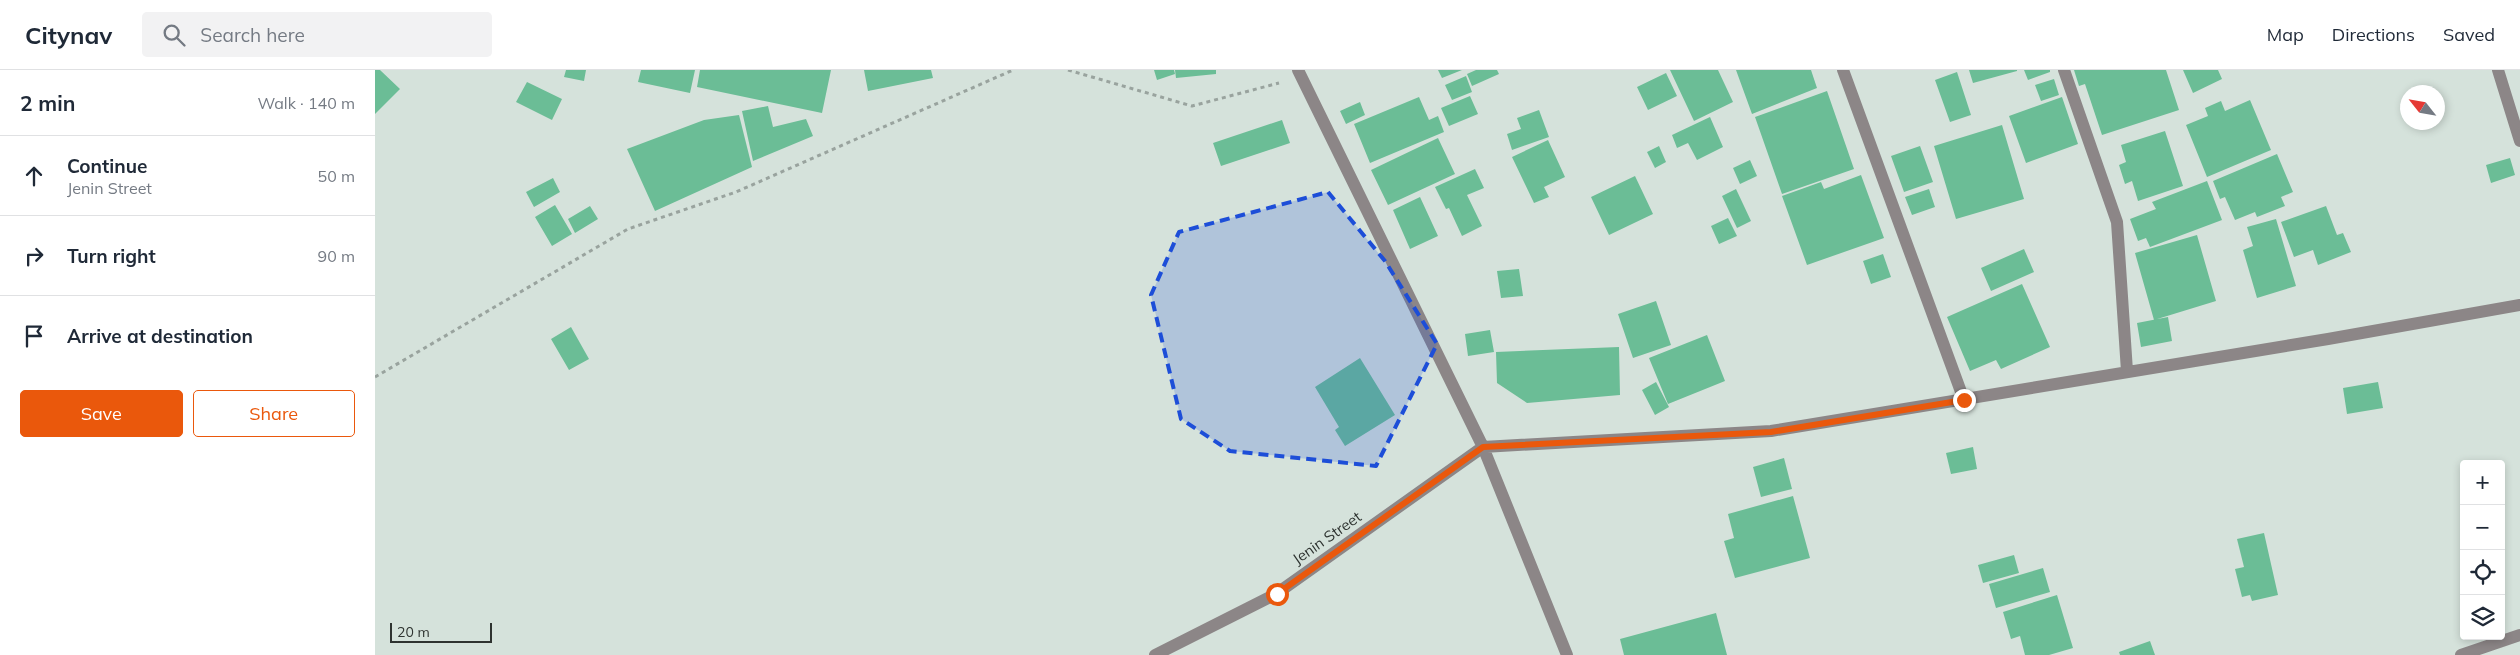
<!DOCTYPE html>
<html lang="en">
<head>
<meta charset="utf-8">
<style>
  :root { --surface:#fff; --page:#f2f2f3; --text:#1f2937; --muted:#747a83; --line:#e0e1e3; --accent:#ea580c }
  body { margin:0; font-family:Mulish,sans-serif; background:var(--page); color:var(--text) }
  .controls { position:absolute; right:15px; bottom:15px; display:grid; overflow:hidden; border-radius:5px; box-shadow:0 2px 8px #0003 }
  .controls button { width:45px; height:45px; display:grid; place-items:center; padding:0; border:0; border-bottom:1px solid var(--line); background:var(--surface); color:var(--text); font:25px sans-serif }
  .compass { position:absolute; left:2025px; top:15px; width:45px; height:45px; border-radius:50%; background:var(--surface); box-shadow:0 2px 8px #0003; rotate:301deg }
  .scale { position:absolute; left:15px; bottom:12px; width:102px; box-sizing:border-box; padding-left:5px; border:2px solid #2e3330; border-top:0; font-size:14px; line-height:18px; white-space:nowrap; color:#2e3330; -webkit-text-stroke:4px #d5e2db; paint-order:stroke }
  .stop { position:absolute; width:15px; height:15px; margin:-11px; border:4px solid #ea580c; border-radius:50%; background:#fff }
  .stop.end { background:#ea580c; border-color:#fff; box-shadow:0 1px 5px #0008 }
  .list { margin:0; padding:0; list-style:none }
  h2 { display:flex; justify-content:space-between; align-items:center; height:65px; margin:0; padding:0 20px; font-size:21px }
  h2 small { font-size:16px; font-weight:400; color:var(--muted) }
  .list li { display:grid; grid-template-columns:32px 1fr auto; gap:15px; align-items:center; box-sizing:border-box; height:80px; padding:0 20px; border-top:1px solid var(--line) }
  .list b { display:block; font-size:19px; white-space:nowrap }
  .list p { margin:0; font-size:16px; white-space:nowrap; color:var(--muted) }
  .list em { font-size:16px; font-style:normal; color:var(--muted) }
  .actions { display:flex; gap:10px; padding:15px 20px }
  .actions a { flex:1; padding:11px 0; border:1px solid var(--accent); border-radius:5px; text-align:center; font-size:18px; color:var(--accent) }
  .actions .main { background:var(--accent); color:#fff }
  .icon { flex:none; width:28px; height:28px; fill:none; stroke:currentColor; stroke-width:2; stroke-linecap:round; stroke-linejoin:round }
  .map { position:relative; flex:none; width:2145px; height:585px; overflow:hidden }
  header { display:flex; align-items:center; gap:30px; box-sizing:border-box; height:70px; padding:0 25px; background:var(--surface); border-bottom:1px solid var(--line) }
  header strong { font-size:24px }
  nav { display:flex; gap:28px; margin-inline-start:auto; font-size:18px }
  .search { width:350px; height:45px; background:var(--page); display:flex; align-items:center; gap:12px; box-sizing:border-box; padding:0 18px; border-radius:5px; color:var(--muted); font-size:19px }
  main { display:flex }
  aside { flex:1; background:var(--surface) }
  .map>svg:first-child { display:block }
  .building { fill:#6bbd96 }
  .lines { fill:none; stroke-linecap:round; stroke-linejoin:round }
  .path { stroke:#99a39e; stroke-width:3; stroke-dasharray:4 4; stroke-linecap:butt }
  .minor { stroke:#8c8687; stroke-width:12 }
  .route { stroke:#ea580c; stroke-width:6 }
  .marked { fill:#1d4ed8; fill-opacity:0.2; stroke:#1d4ed8; stroke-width:4; stroke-dasharray:10 6; stroke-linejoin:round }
  .labels { text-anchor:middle; stroke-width:4; stroke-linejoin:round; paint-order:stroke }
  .street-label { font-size:15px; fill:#2e3330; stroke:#d5e2db }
</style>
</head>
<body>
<header>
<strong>Citynav</strong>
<div class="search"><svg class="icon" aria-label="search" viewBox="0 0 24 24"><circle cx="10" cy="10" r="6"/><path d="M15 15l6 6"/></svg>Search here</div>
<nav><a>Map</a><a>Directions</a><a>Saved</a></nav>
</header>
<main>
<aside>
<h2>2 min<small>Walk · 140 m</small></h2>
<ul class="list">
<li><svg class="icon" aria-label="ahead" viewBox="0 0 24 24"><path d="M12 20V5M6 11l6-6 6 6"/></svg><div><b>Continue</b><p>Jenin Street</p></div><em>50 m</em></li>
<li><svg class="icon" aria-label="right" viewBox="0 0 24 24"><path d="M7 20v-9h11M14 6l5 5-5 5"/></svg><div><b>Turn right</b></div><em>90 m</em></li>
<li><svg class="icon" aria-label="arrive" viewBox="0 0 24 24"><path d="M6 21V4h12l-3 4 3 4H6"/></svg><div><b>Arrive at destination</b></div></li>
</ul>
<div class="actions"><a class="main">Save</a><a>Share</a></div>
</aside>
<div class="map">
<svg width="2145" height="585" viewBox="0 0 2145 585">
  <rect width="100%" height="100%" fill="#d5e2db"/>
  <path class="building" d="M 0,0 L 5,0 L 25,19 L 0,44 Z
    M 191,0 L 211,0 L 209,11 L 189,7 Z
    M 266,0 L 320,0 L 315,23 L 263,12 Z
    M 325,0 L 456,0 L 447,43 L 322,17 Z
    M 489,0 L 556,0 L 558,8 L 493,21 Z
    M 779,0 L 799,0 L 800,4 L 782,10 Z
    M 800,0 L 841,0 L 841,4 L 801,8 Z
    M 1063,0 L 1087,0 L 1067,8 Z
    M 1101,0 L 1122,0 L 1124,4 L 1097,16 L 1092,4 Z
    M 1295,0 L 1343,0 L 1358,32 L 1319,51 Z
    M 1361,0 L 1436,0 L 1442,18 L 1377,44 Z
    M 1594,0 L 1642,0 L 1642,1 L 1598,13 Z
    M 1649,0 L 1675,0 L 1675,2 L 1653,10 Z
    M 1699,0 L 1791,0 L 1804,40 L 1727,65 L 1710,14 L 1704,16 Z
    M 1808,0 L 1843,0 L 1847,9 L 1818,23 Z
    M 1582,2 L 1596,45 L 1575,52 L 1560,10 Z
    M 1291,3 L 1302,26 L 1273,40 L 1262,17 Z
    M 1091,6 L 1097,22 L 1077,30 L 1070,15 Z
    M 1679,9 L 1684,25 L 1666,31 L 1660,15 Z
    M 152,12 L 187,29 L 177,50 L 141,32 Z
    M 1452,21 L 1479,99 L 1407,124 L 1380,47 Z
    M 1095,26 L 1103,44 L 1074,56 L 1066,38 Z
    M 1044,27 L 1054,50 L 1063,46 L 1069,62 L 995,93 L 979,54 Z
    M 1687,27 L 1703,74 L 1651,93 L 1634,46 Z
    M 1875,30 L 1896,80 L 1832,107 L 1811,55 L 1833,46 L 1830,38 L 1846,31 L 1850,41 Z
    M 985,32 L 990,45 L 971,54 L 965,41 Z
    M 393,36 L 398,57 L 431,49 L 438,66 L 378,91 L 367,41 Z
    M 1164,40 L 1174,67 L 1137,80 L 1132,64 L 1146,59 L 1142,48 Z
    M 364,45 L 377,97 L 280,141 L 252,79 L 329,50 Z
    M 1335,47 L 1348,77 L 1322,90 L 1313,73 L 1302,78 L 1297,65 Z
    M 907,50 L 915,73 L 846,96 L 838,73 Z
    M 1627,55 L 1649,129 L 1581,149 L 1559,76 Z
    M 1790,61 L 1808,116 L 1763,131 L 1757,111 L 1750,114 L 1744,95 L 1751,92 L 1746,75 Z
    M 1063,68 L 1080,104 L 1013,135 L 996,100 Z
    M 1173,70 L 1190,107 L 1169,117 L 1174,127 L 1159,133 L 1137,87 Z
    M 1284,76 L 1291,92 L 1280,98 L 1272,82 Z
    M 1545,76 L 1558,112 L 1529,122 L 1516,86 Z
    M 1902,84 L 1918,122 L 1906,127 L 1910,136 L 1882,147 L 1880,142 L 1860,150 L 1850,127 L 1845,129 L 1838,111 Z
    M 2135,88 L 2140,105 L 2116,113 L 2111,95 Z
    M 1375,90 L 1382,106 L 1365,114 L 1358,98 Z
    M 1100,99 L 1109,118 L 1092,125 L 1107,156 L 1087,166 L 1074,138 L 1071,139 L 1060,117 Z
    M 1486,105 L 1509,168 L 1432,195 L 1407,126 L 1446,112 L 1449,119 Z
    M 1260,106 L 1278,144 L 1234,165 L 1216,127 Z
    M 178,108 L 185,122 L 159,137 L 151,122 Z
    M 1832,111 L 1847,150 L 1775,177 L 1771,168 L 1763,171 L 1755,149 L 1781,139 L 1777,132 Z
    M 1361,119 L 1376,151 L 1362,158 L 1347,126 Z
    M 1554,119 L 1560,137 L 1537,145 L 1530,127 Z
    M 1045,127 L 1063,166 L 1035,179 L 1018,140 Z
    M 180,135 L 197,164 L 177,176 L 160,147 Z
    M 215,136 L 223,149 L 200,163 L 193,149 Z
    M 1951,136 L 1962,165 L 1968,163 L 1976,182 L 1943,195 L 1938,180 L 1919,187 L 1906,152 Z
    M 1353,148 L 1362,166 L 1344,174 L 1336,156 Z
    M 1901,149 L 1921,216 L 1882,228 L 1868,180 L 1878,176 L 1872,157 Z
    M 1822,165 L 1841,231 L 1779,250 L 1760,183 Z
    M 1649,179 L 1659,202 L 1616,221 L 1606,198 Z
    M 1508,184 L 1516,207 L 1496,214 L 1488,191 Z
    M 1144,199 L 1148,226 L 1126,228 L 1122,201 Z
    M 1647,214 L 1675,277 L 1626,299 L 1621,290 L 1595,301 L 1572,247 Z
    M 1281,231 L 1296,275 L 1258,288 L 1243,244 Z
    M 1793,247 L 1797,271 L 1766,277 L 1762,253 Z
    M 196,257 L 214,289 L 194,300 L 176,269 Z
    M 1115,260 L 1119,282 L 1093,286 L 1090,264 Z
    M 1332,265 L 1350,311 L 1293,334 L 1274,288 Z
    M 1244,277 L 1245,325 L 1152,333 L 1122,313 L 1121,282 Z
    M 985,288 L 1020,345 L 970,376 L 960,360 L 964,357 L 940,317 Z
    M 1281,312 L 1294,337 L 1280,345 L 1267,320 Z
    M 2003,312 L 2008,338 L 1972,344 L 1968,318 Z
    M 1598,377 L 1602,399 L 1576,404 L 1571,383 Z
    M 1409,388 L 1417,419 L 1386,427 L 1378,397 Z
    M 1418,426 L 1435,488 L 1360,508 L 1349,471 L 1359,468 L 1353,444 Z
    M 1889,463 L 1903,525 L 1877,531 L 1875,525 L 1867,527 L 1860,499 L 1869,497 L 1862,469 Z
    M 1639,485 L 1644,503 L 1608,513 L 1603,495 Z
    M 1668,498 L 1675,522 L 1621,538 L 1614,514 Z
    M 1682,525 L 1698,578 L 1674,585 L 1650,585 L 1645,566 L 1636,569 L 1628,542 Z
    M 1341,543 L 1352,585 L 1249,585 L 1245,569 Z
    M 1775,571 L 1780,585 L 1745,585 L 1744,582 Z"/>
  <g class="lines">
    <path class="path" d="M 693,0 L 817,36 L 904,13
      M 0,307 L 253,159 L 361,122 L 638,0"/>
    <path class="minor" d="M 923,0 L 1108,377 L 1192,585
      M 1468,0 L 1589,330
      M 1689,0 L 1742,152 L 1752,301
      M 2123,0 L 2145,71
      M 780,585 L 901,524 L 1108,377 L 1396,361 L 1953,269 L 2145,235
      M 2086,585 L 2145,565"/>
  </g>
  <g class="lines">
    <path class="route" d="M 902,524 L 1108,377 L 1396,362 L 1589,330"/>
  </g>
  <path class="marked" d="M 953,122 L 1010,191 L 1062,274 L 1001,396 L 855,381 L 806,349 L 776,225 L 804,162 Z"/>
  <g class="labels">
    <g class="street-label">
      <text transform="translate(952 468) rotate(-35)" y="5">Jenin Street</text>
    </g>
  </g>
</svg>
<div class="controls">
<button>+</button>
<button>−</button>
<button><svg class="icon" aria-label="locate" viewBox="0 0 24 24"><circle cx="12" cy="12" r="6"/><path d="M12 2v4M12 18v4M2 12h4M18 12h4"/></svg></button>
<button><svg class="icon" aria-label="layers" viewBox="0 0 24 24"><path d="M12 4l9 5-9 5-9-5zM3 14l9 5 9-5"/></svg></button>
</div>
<svg class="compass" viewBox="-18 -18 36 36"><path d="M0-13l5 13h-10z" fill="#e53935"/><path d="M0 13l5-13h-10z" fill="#747a83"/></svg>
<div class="scale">20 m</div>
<div class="stop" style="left:902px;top:524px"></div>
<div class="stop end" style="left:1589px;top:330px"></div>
</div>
</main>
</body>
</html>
